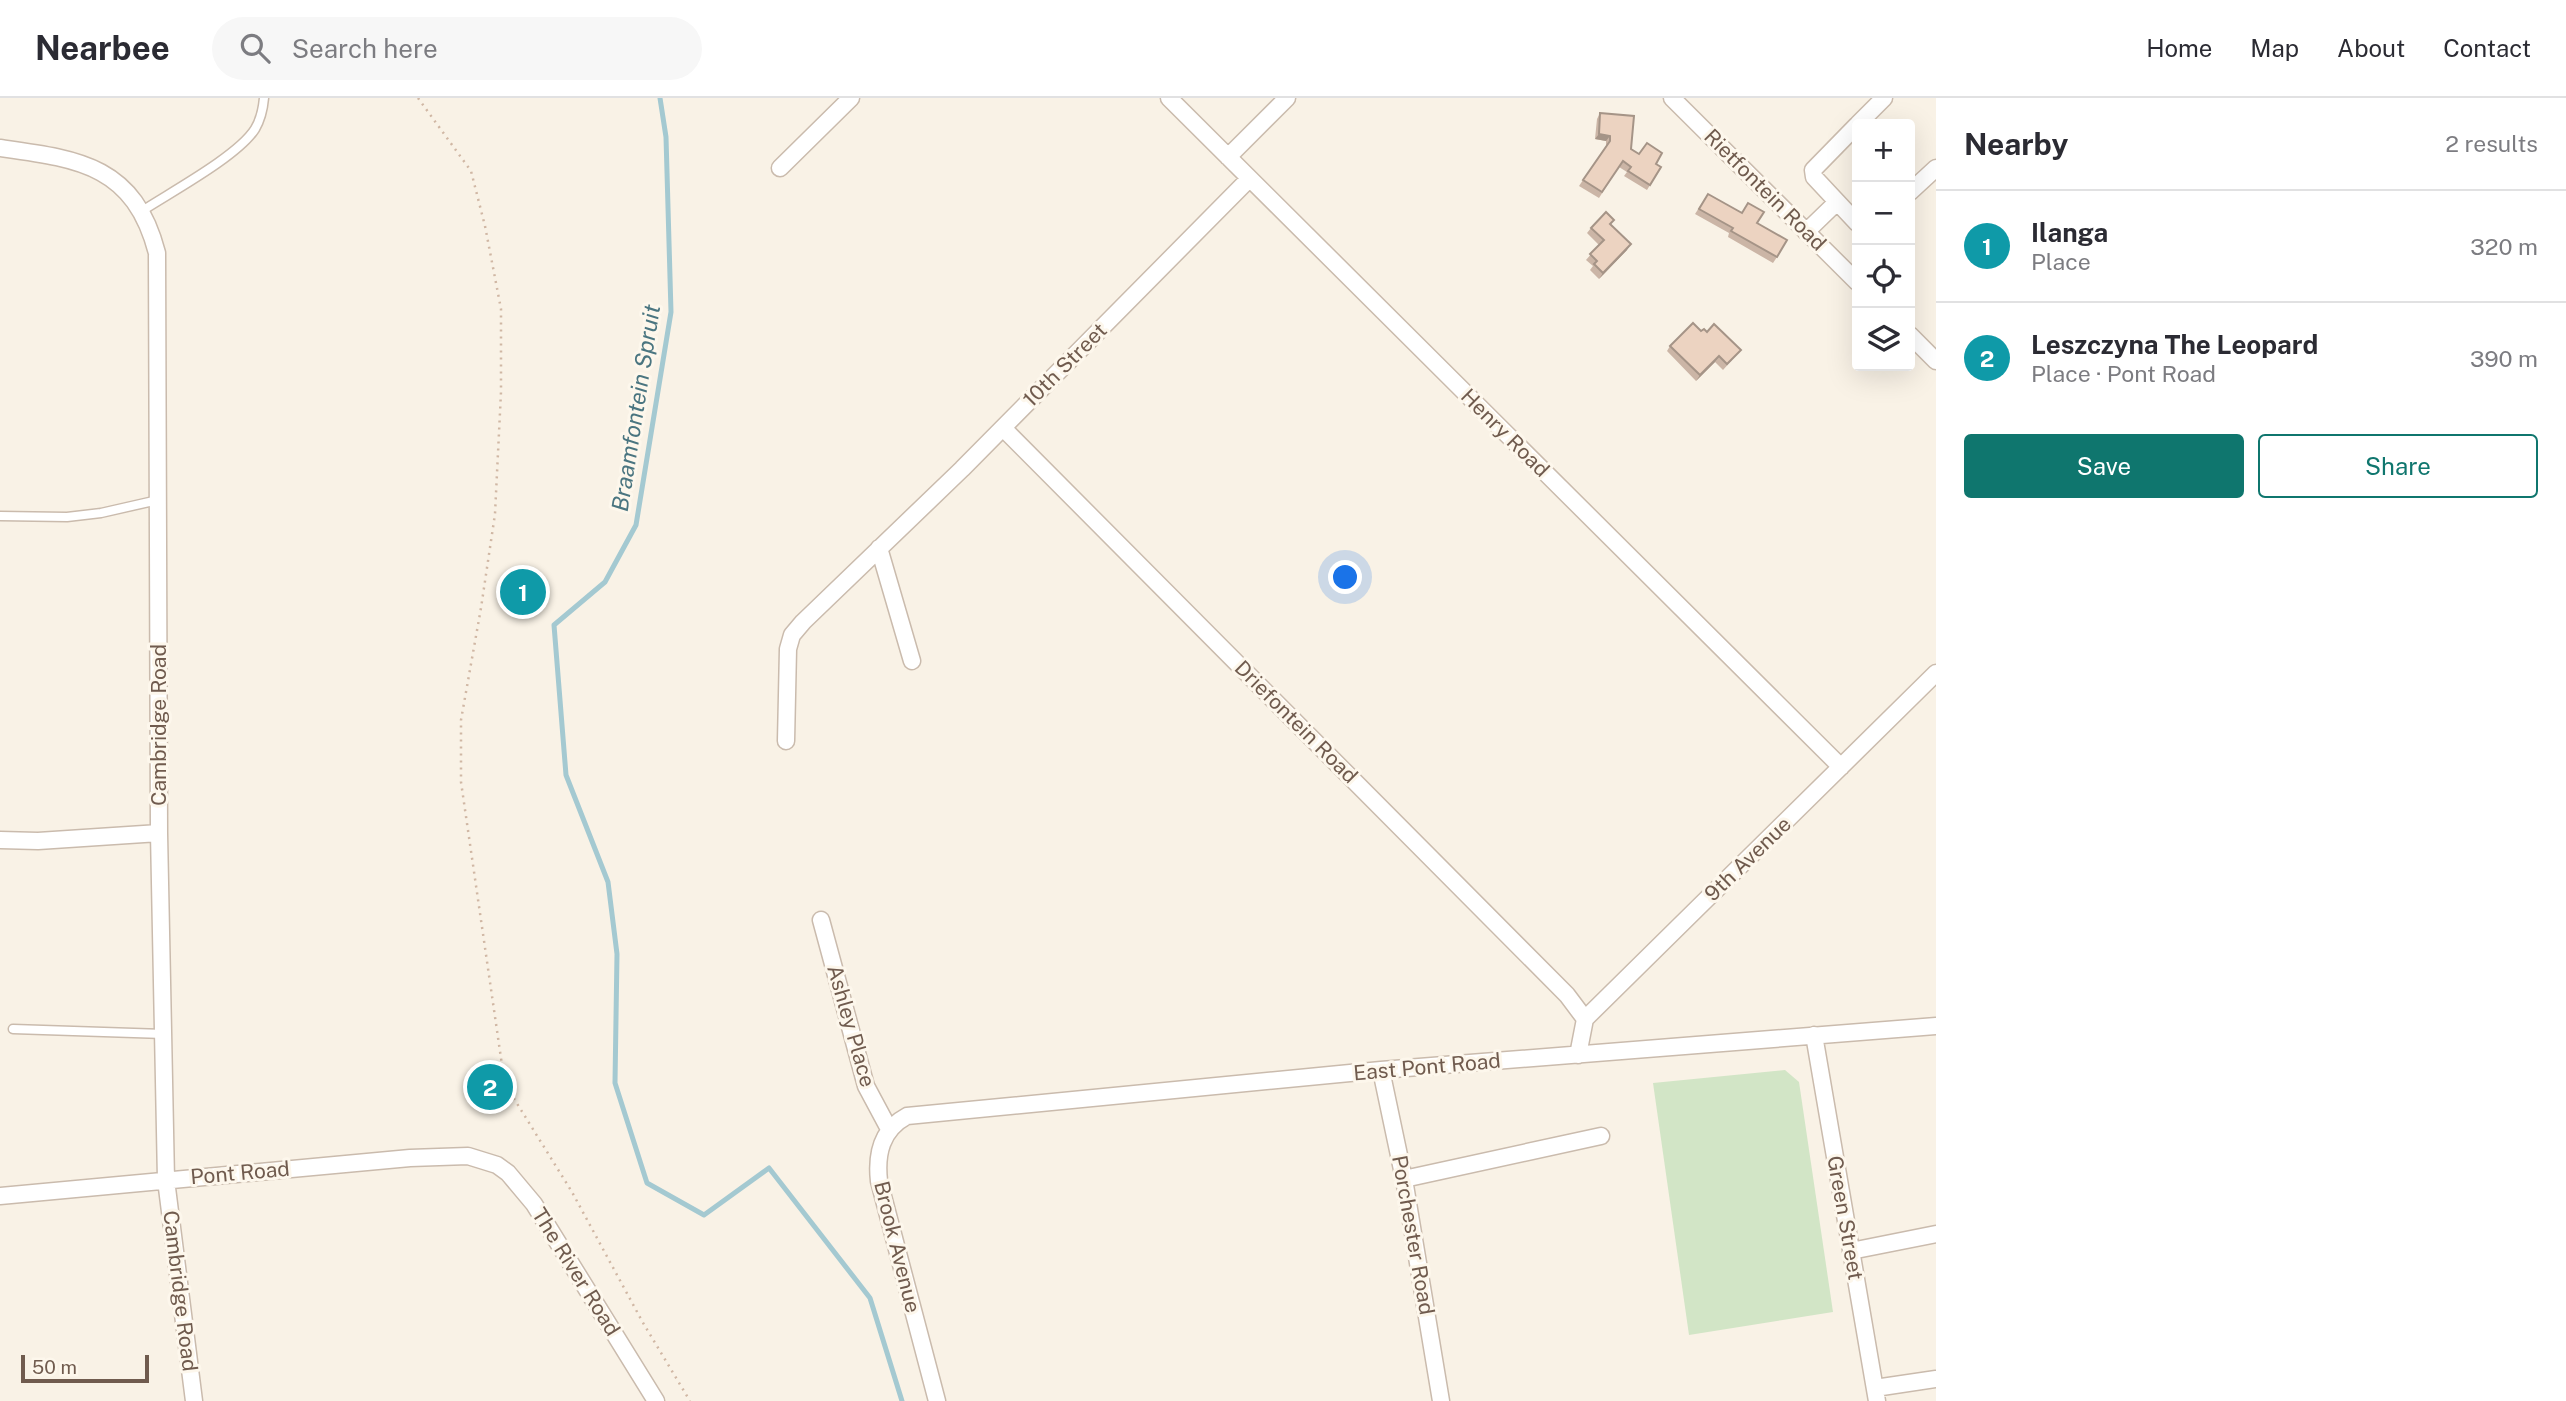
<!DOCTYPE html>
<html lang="en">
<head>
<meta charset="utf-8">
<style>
  :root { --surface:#fff; --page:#f7f7f7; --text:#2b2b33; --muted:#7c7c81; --line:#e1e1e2; --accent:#0f766e }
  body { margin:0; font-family:"Public Sans",sans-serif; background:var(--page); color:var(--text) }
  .controls { position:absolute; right:21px; top:21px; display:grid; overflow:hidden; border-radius:7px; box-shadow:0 7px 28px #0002 }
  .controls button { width:63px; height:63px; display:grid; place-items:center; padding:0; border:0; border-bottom:2px solid var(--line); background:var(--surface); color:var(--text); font:35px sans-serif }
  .scale { position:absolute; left:21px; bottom:18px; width:128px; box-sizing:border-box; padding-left:7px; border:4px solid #705b4e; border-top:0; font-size:19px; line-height:24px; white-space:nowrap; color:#705b4e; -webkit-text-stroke:5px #fdf7ec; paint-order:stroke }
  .you { position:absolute; left:1346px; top:480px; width:24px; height:24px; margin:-18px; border:5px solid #fff; border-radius:50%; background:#1a73e8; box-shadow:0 0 0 10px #1a73e833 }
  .badge { display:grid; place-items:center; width:46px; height:46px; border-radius:50%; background:var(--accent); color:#fff; font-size:23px; font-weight:700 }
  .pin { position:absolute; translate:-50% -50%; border:4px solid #fff; box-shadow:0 2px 7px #0006 }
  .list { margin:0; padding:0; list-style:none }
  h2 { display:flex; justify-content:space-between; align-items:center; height:91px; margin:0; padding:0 28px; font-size:30px }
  h2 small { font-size:23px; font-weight:400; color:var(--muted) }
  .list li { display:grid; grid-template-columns:46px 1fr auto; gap:21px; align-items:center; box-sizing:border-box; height:112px; padding:0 28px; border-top:2px solid var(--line) }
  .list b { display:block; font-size:26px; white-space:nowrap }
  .list p { margin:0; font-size:23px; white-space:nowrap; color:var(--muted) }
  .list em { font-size:23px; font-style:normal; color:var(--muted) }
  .actions { display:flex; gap:14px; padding:21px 28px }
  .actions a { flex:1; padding:16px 0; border:2px solid var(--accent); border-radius:7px; text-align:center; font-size:24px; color:var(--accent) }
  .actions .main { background:var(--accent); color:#fff }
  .icon { flex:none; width:38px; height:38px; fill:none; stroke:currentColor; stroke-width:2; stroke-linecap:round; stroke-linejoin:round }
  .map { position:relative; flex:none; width:1936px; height:1303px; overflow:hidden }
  header { display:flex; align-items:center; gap:42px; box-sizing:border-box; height:98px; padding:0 35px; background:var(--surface); border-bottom:2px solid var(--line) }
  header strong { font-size:33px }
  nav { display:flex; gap:38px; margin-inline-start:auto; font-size:24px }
  .search { width:490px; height:63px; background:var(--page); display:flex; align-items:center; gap:18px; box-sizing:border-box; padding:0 24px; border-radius:38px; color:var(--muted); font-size:26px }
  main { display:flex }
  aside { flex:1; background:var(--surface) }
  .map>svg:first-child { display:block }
  .green { fill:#d2e5c6 }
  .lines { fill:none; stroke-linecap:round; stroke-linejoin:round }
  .stream { stroke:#a4c9d1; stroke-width:5 }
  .lane-casing { stroke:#cabbad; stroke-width:11 }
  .street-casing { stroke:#cabbad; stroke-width:19 }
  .path { stroke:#d0b7a4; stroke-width:2.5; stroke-dasharray:2 5; stroke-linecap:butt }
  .lane { stroke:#fff; stroke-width:8 }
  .street { stroke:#fff; stroke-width:16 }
  .wall { fill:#cbb5a6 }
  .shaded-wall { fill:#a59487 }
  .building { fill:#ecd3c1; stroke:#a59487; stroke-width:2 }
  .labels { text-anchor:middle; stroke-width:6; stroke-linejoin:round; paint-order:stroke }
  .street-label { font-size:21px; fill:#705b4e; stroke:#fdf7ec }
  .water-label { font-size:23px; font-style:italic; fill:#4a7580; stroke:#fdf7ec }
</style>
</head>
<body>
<header>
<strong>Nearbee</strong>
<div class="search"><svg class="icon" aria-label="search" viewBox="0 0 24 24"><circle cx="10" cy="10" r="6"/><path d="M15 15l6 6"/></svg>Search here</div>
<nav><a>Home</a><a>Map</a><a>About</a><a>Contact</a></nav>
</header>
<main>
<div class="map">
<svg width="1936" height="1303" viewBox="0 0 1936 1303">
  <rect width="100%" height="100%" fill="#f9f2e6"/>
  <path class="green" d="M 1785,972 L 1799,984 L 1833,1214 L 1689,1237 L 1653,985 Z"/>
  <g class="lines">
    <path class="stream" d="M 660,0 L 666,39 L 671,214 L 636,427 L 605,484 L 554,527 L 566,677 L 608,784 L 617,856 L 615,985 L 647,1085 L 704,1117 L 769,1070 L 870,1200 L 902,1303"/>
    <defs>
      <path id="lane" d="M 142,113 C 171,94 238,58 255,31 C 261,21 263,11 264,0
        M 0,418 L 67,419 L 101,415 L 158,402
        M 13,931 L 164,936"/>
      <path id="street" d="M 1169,0 L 1841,669
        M 1672,0 L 1857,184
        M 1858,26 L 1884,0
        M 1857,27 L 1813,72 L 1814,79 L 1857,125
        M 0,50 C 79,61 134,67 157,155 L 159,735 L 166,1082 L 194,1303
        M 1228,59 L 1287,0
        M 780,70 L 851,0
        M 1910,94 L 1936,70
        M 1806,134 L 1837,104
        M 1910,237 L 1936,263
        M 1003,330 L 1567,897 L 1585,921
        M 879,450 L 912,563
        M 786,643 L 788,551 L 792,537 L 803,524 L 962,371 L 1249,81
        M 0,742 L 38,743 L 159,735
        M 821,822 L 866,988 L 889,1031
        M 1814,937 L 1877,1303
        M 1578,957 L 1585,921 L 1936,575
        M 1381,972 L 1404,1081 L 1441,1303
        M 1404,1081 L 1601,1038
        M 0,1098 L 410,1060 L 468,1058 L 497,1067 L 508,1075 L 534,1106 L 656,1303
        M 1851,1153 L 1936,1136
        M 1875,1290 L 1936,1281
        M 937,1303 L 879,1083 C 876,1056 881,1032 907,1018 L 1381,972 L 1936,928"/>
    </defs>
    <use href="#lane" class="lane-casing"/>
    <use href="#street" class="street-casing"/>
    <path class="path" d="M 418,0 L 471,73 L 485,128 L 501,211 L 501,294 L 495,416 L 481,510 L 461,622 L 461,684 L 503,974 L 508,991 L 572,1094 L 642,1223 L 690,1303"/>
    <use href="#lane" class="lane"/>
    <use href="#street" class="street"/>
  </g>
  <path class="wall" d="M 1600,15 L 1631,51 L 1661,69 L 1647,92 L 1624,78 L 1627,74 L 1619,69 L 1599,100 L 1579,88 L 1606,48 L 1606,43 L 1595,41 L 1597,21 Z
    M 1708,96 L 1742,115 L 1748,105 L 1757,125 L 1777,159 L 1773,165 L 1728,139 L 1729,135 L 1695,116 Z
    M 1614,122 L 1611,126 L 1627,152 L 1599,181 L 1590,172 L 1593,168 L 1586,162 L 1599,147 L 1587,135 L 1591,130 Z
    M 1701,233 L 1707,234 L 1741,252 L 1723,272 L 1715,264 L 1696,283 L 1667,253 L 1670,248 Z"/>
  <path class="shaded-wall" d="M 1599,36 L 1610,38 L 1606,43 L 1595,41 Z
    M 1631,146 L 1627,152 L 1599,181 L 1603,175 Z
    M 1719,258 L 1715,264 L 1696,283 L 1700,277 Z"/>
  <path class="building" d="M 1600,15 L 1634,18 L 1631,51 L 1639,56 L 1647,45 L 1662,55 L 1656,66 L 1661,69 L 1650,87 L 1628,73 L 1631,69 L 1623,63 L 1602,94 L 1583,82 L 1610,43 L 1610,38 L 1599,36 Z
    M 1708,96 L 1742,115 L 1748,105 L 1764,114 L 1757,125 L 1787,142 L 1777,159 L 1731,133 L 1733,130 L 1699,111 Z
    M 1606,114 L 1614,122 L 1610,126 L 1631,146 L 1603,175 L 1594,166 L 1597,163 L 1590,156 L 1604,142 L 1591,130 Z
    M 1693,225 L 1701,233 L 1704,231 L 1707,234 L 1714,226 L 1741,252 L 1727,266 L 1719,258 L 1700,277 L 1670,248 Z"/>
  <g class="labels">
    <g class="street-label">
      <text transform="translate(1765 92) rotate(45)" y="7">Rietfontein Road</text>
      <text transform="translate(1065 267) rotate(-45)" y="7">10th Street</text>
      <text transform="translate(1505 335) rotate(45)" y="7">Henry Road</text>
      <text transform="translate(1296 624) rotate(45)" y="7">Driefontein Road</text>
      <text transform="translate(159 627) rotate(-90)" y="7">Cambridge Road</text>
      <text transform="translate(1748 761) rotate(-44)" y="7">9th Avenue</text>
      <text transform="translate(851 928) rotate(74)" y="7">Ashley Place</text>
      <text transform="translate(1427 969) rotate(-5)" y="7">East Pont Road</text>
      <text transform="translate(240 1075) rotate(-5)" y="7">Pont Road</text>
      <text transform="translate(1845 1120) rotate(80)" y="7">Green Street</text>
      <text transform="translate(1413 1137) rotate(80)" y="7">Porchester Road</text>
      <text transform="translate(897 1149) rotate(76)" y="7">Brook Avenue</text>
      <text transform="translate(576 1174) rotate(58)" y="7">The River Road</text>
      <text transform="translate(180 1193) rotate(83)" y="7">Cambridge Road</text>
    </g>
    <g class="water-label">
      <text transform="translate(636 310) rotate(-81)" y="8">Braamfontein Spruit</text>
    </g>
  </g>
</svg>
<div class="controls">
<button>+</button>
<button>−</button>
<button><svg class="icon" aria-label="locate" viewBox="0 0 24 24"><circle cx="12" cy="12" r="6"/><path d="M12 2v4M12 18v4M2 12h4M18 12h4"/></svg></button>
<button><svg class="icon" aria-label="layers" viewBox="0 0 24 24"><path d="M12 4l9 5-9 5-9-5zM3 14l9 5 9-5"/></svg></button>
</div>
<div class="scale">50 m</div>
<div class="you"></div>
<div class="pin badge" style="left:523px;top:494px;background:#0f9aa8">1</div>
<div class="pin badge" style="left:490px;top:989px;background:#0f9aa8">2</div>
</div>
<aside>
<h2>Nearby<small>2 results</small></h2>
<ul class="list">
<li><span class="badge" style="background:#0f9aa8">1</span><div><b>Ilanga</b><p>Place</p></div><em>320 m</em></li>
<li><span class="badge" style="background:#0f9aa8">2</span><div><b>Leszczyna The Leopard</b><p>Place · Pont Road</p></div><em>390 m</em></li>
</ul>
<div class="actions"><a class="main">Save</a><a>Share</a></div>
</aside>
</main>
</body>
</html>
